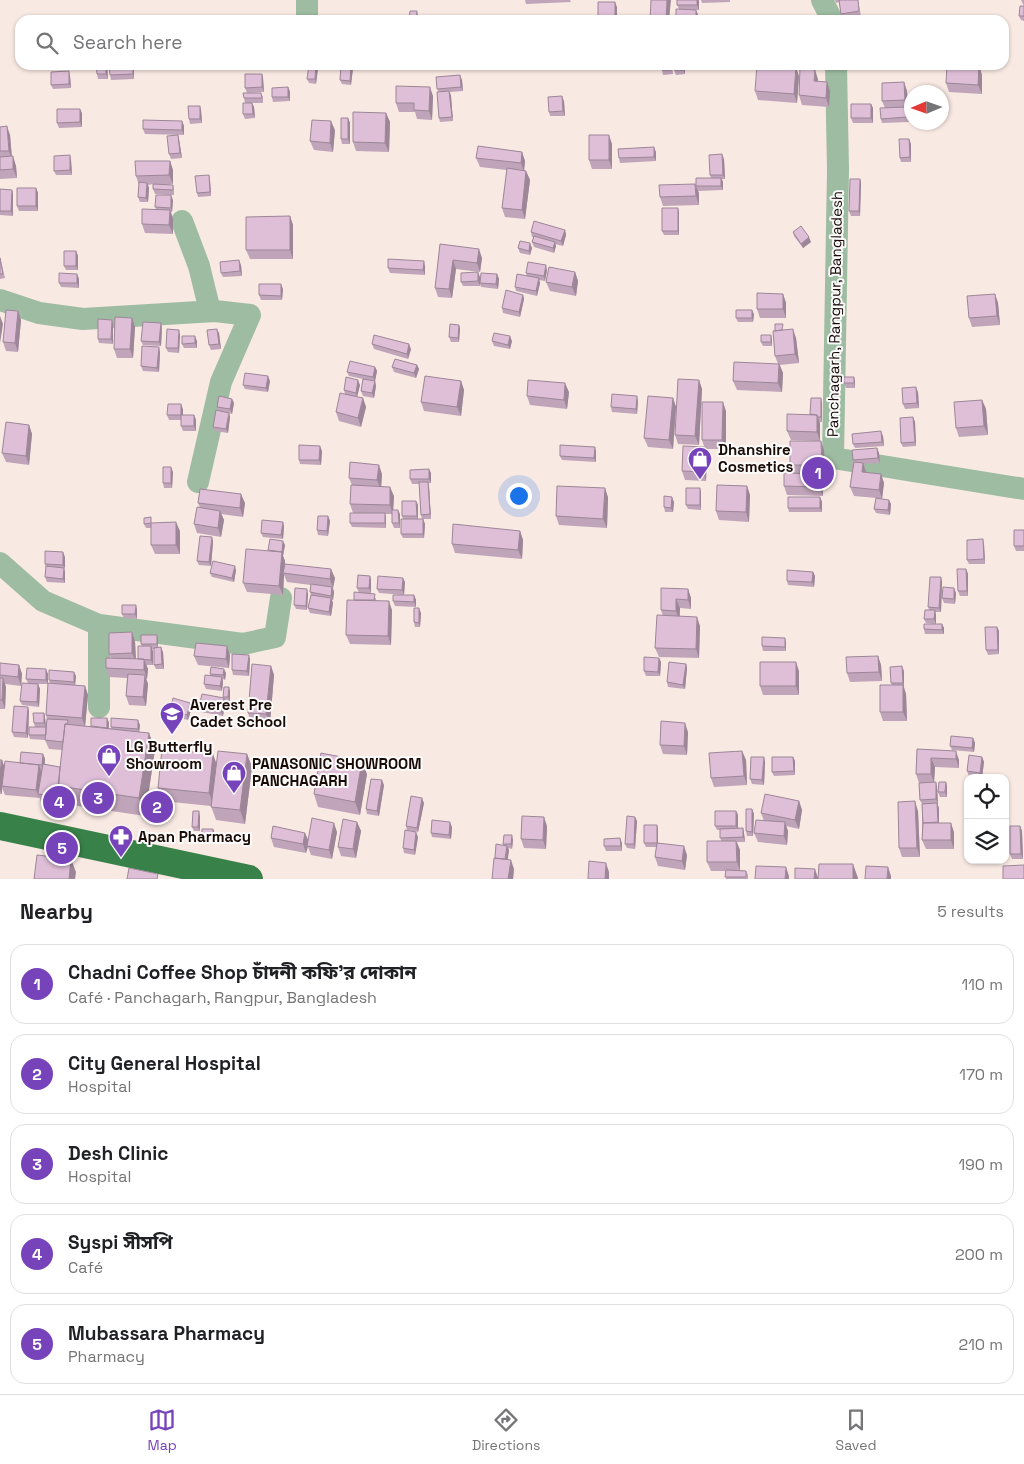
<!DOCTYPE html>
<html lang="en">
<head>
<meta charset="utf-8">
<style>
  :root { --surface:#fff; --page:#f2f2f2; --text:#202124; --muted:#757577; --line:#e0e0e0; --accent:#7743ba }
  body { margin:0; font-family:"Space Grotesk","Noto Sans Bengali",sans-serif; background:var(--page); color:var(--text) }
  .controls { position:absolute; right:15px; bottom:15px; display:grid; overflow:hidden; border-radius:10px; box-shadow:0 1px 4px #0004 }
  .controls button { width:45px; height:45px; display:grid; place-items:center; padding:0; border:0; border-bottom:1px solid var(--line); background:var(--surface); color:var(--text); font:25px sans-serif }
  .compass { position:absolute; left:904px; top:85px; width:45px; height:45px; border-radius:50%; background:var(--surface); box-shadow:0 1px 4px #0004; rotate:268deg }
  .you { position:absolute; left:518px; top:495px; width:18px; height:18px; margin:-12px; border:4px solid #fff; border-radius:50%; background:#1a73e8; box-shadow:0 0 0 8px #1a73e833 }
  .badge { display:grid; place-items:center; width:32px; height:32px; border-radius:50%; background:var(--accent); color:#fff; font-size:16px; font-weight:700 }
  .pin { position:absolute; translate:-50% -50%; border:2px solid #fff; box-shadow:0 1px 5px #0006 }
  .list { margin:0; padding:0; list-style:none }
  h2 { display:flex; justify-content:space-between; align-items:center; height:65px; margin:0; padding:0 20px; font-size:21px }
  h2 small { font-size:16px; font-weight:400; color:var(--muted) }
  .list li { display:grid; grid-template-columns:32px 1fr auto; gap:15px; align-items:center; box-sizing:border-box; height:80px; margin:0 10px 10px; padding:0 10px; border:1px solid var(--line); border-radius:15px }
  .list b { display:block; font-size:19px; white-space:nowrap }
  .list p { margin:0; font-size:16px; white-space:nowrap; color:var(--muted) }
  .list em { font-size:16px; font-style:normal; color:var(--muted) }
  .icon { flex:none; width:28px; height:28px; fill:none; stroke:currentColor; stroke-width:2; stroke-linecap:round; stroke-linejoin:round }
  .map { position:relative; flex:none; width:1024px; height:879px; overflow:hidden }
  .search { position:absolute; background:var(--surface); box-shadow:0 1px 4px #0004; left:15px; right:15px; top:15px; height:55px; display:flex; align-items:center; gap:12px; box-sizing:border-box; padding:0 18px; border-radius:15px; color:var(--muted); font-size:19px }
  .sheet { height:515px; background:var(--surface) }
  nav { display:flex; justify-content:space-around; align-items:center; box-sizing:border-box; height:70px; border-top:1px solid var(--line); background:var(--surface); font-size:14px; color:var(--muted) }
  nav a { display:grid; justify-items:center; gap:2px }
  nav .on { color:var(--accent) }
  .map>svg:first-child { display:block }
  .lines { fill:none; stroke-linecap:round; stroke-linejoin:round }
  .minor { stroke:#9dbca1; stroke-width:22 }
  .highway { stroke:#388249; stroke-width:28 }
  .wall { fill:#c0a4ba }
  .shaded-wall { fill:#9c8697 }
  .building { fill:#dfbfd8; stroke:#9c8697 }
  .labels { text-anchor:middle; stroke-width:4; stroke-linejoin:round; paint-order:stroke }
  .street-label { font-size:15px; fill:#180b06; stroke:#fafafa }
  .poi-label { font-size:15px; font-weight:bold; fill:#180b06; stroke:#fafafa; text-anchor:start }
</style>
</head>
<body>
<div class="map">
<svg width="1024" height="879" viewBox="0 0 1024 879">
  <rect width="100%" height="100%" fill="#f9e9e3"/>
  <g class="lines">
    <path class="minor" d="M 822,0 L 832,20
      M 307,20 L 307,0
      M 836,65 L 838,170 L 833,458 L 1024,489
      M 182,221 L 199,266 L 210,311
      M 0,300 L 39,313 L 83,319 L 215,311 L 250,315 L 221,382 L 198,482
      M 0,563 L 43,601 L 99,625
      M 99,707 L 99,625 L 243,644 L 275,637 L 281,598"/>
    <path class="highway" d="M 0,826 L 249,879"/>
  </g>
  <path class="wall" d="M 525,0 L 570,0 L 571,2 L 526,4 Z
    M 677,0 L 699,0 L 699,10 L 679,10 L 696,10 L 698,15 L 698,20 L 677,20 L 676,16 L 679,9 L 677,5 Z
    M 701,0 L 730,0 L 730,2 L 702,3 Z
    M 835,0 L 858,0 L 861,16 L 843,18 L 841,14 L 839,2 L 836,3 Z
    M 1021,0 L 1024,0 L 1024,21 L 1021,20 L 1019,16 L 1024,6 Z
    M 617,7 L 617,20 L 599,20 L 598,18 Z
    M 107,65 L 108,79 L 98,79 L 97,74 Z
    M 134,65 L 134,79 L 111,80 L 110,75 Z
    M 316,65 L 317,65 L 318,68 L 316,84 L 309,83 L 307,79 Z
    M 341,65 L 352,65 L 353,68 L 351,85 L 342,84 L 340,80 Z
    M 661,65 L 672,65 L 673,74 L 663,75 Z
    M 685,65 L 685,74 L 676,75 L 674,70 Z
    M 689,65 L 705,65 L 705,69 L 690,69 Z
    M 893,65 L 916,65 L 916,67 L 894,68 Z
    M 979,66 L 982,75 L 982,94 L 949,92 L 946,83 Z
    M 262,74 L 263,78 L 264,92 L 247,93 L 245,88 Z
    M 70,76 L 71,88 L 53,89 L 51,85 Z
    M 799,76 L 797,103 L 758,100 L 755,91 Z
    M 818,79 L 818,81 L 830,91 L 829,107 L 802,105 L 799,95 Z
    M 462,80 L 463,91 L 450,92 L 451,96 L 453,121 L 440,122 L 439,118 L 439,92 L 437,89 Z
    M 904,82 L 907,91 L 908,109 L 907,109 L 909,122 L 882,123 L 881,119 L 885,108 L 882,101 Z
    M 288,87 L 290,92 L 290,101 L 273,102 L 272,97 Z
    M 261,93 L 263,97 L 263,103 L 252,103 L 254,107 L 255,118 L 245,119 L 243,114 L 245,103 L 244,98 Z
    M 433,96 L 432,120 L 417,119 L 415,112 L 399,112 L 396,103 Z
    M 564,101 L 565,116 L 550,116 L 549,112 Z
    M 871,104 L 873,108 L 873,123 L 853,123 L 851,118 Z
    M 201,110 L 202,123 L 190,124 L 189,119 Z
    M 82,113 L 82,127 L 59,128 L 57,123 Z
    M 386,113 L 390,122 L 389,152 L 356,151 L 353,142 Z
    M 348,118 L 350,123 L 350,144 L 342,144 L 341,139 Z
    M 182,121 L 184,126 L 184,135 L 145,134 L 143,129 Z
    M 0,127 L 10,135 L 12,157 L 16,166 L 17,178 L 0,179 Z
    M 335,130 L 333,152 L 314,150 L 310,141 Z
    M 178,135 L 179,139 L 182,158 L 171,159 L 169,154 Z
    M 909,139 L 911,144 L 911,162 L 901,162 L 900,158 Z
    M 612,144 L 612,169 L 592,169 L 589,160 Z
    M 522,152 L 525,161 L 524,170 L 526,171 L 530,180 L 525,219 L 505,217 L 502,208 L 507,170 L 480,167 L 476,158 Z
    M 656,152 L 656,161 L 620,163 L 619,158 Z
    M 724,159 L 725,179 L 722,179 L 723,182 L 723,190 L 698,191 L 699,205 L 663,206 L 660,197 L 711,178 L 710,175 Z
    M 71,160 L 72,175 L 56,175 L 54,171 Z
    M 170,161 L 173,170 L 173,184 L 163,184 L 173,185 L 174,190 L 174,195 L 155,194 L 153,189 L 153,184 L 148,185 L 149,188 L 148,202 L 140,202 L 138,197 L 139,185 L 136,176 Z
    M 209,175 L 210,180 L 211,196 L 198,197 L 197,193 Z
    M 860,179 L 861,183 L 860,216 L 851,216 L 849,211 Z
    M 36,188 L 38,193 L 38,211 L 19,211 L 17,206 Z
    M 0,189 L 12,190 L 13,194 L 13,216 L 0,215 Z
    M 173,200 L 172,212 L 171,212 L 173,219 L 173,234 L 145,233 L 142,224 L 156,209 L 155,207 Z
    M 679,212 L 679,235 L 664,235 L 662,231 Z
    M 290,216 L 293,225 L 293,259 L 250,259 L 246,250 Z
    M 565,230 L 566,235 L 563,246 L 555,244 L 556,246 L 554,253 L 534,247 L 532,242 L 534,237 L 532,237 L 531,232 Z
    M 793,232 L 811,242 L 803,248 L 794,236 Z
    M 440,244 L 482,258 L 480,272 L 456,269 L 452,298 L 438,297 L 435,288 Z
    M 518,248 L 532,248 L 530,255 L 520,253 Z
    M 76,251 L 78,256 L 78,270 L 66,270 L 64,266 Z
    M 0,257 L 5,278 L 0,279 Z
    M 241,265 L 242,276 L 223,277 L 221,273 Z
    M 425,266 L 425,275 L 390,273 L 388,268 Z
    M 547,270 L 545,281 L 539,280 L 540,283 L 537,296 L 516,291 L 515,287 L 527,276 L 526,273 Z
    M 575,272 L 578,281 L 576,296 L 550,291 L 546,282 Z
    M 77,274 L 79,279 L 79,288 L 61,287 L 59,283 Z
    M 497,274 L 499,279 L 498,289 L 481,287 L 480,284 L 480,286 L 463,286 L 461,282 Z
    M 283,289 L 282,300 L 261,300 L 259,295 Z
    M 783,294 L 786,303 L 786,318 L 760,318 L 757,309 Z
    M 995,294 L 998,303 L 1000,325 L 972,327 L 969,318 Z
    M 523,295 L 524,299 L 520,317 L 503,313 L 502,308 Z
    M 18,311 L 21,320 L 18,352 L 6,351 L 3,342 Z
    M 754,314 L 753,322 L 738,322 L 736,318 Z
    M 132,318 L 135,327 L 133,358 L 117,358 L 114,349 Z
    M 113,324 L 113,344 L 99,343 L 98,339 Z
    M 459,325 L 460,329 L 459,342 L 451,342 L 449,337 Z
    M 162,328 L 161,346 L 143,345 L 141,341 Z
    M 784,329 L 784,330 L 796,338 L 799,363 L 780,365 L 783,373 L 782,392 L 737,390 L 733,381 L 778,364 L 775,356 Z
    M 219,333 L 221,349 L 211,350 L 209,345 Z
    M 180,335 L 179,353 L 168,352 L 166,348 Z
    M 771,335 L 772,340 L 772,346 L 763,346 L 761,342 Z
    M 197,341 L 197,348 L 184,348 L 182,344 Z
    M 492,341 L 512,341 L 510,349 L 494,346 Z
    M 372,344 L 411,349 L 408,359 L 374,349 Z
    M 160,352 L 159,372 L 143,371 L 141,366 Z
    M 417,365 L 419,369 L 416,378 L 394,372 L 392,367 Z
    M 375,367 L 377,371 L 375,381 L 376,386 L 374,398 L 363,396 L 361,391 L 363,379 L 349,376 L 347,372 Z
    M 854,377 L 855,382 L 855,388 L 846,388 L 844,383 Z
    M 699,380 L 702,389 L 699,445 L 678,444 L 675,435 Z
    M 270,381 L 268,392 L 245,389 L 243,385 Z
    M 461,381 L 464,390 L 461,416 L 424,411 L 421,402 Z
    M 360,385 L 357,397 L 363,398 L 366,407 L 361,427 L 339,421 L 336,412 L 345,394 L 344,390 Z
    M 569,392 L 567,409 L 530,405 L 527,396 Z
    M 918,392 L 919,408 L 905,409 L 903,404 Z
    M 673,398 L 676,407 L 673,449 L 648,447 L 644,438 Z
    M 821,398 L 822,403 L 822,422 L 820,422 L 820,441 L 791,440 L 787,431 L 810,414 Z
    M 232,399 L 234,403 L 232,414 L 229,413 L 230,417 L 228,433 L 215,431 L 213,427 L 218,411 L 217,407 Z
    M 982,400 L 986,409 L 988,435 L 959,437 L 956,428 Z
    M 638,401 L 637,414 L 612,412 L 611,407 Z
    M 183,409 L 183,415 L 194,415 L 196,420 L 196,431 L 183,431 L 181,426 L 181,420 L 169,420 L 167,415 Z
    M 726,411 L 726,449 L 705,449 L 702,440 Z
    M 913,417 L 915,422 L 916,446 L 903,447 L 901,443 Z
    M 29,425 L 32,434 L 29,465 L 6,462 L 2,453 Z
    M 883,436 L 884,446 L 855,448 L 853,444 Z
    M 704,447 L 707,456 L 706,481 L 685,480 L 682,471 Z
    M 877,448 L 879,453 L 880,463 L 864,464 L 866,472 L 881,474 L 884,483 L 882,499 L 891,504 L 890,515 L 876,513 L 874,509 L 876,498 L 854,496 L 850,487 L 853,460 Z
    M 824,450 L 825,474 L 809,474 L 823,483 L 823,496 L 787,495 L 784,486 L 793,473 L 790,465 Z
    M 322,451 L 321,465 L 300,464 L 299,460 Z
    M 596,451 L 596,462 L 562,460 L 560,456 Z
    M 173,472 L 172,488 L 164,488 L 163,483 Z
    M 431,473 L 431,483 L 428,483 L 429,486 L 431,519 L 423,519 L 425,524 L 424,538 L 403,538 L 401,534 L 403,519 L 402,516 L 416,501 L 418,505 L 418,519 L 422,519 L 421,515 L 419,484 L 412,484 L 410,479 Z
    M 382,474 L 381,487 L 394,496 L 393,510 L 400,514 L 400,528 L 394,528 L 392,523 L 392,514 L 385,514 L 386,518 L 386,528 L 352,527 L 350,523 L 353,513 L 350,504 L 352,485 L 349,478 Z
    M 747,486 L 750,495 L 749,522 L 719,520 L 716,511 Z
    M 701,492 L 701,510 L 688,509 L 686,505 Z
    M 608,497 L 607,528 L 559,525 L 556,516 Z
    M 820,497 L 822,502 L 822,512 L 789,512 L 788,508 Z
    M 674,502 L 673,512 L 665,512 L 664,507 Z
    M 198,503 L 245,503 L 243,517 L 221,514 L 224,520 L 221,537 L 197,533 L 194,524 L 200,508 Z
    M 328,516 L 330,521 L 328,536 L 318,535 L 317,530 Z
    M 283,522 L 284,527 L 283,539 L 263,537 L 261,533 Z
    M 152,523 L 180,531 L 180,554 L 155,554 L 151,545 L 151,528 L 146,528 L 144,524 Z
    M 1024,530 L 1024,551 L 1016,551 L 1014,546 Z
    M 520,531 L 523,540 L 522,559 L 455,553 L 452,544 Z
    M 212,537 L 213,542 L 211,566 L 199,565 L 197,561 Z
    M 984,544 L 985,564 L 969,564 L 967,560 Z
    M 285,545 L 283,556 L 285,561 L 285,564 L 335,578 L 333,588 L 334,592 L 333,600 L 332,600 L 333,603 L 331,616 L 310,613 L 308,608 L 311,595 L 310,592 L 311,585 L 287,582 L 284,575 L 283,595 L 247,592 L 243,583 L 268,551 Z
    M 65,557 L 64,569 L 65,572 L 65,583 L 47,582 L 45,577 L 46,568 L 45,564 Z
    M 966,569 L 968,574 L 968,596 L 960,596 L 958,591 Z
    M 236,570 L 234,582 L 212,577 L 210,573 Z
    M 813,572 L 815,576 L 814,587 L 788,585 L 787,581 Z
    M 370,576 L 371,580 L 371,593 L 359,593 L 357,588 Z
    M 941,577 L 942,582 L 941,612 L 935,612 L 936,615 L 936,624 L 926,623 L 924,619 L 929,610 L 928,607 Z
    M 405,582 L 404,595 L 379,593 L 377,589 Z
    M 688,589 L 691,598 L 691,609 L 680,608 L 680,616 L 700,626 L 699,658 L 659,657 L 655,648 L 663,616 L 661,610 Z
    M 956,593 L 955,604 L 944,603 L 942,598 Z
    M 308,594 L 307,610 L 296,609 L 294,605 Z
    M 414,595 L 416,600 L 416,607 L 395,606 L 393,601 Z
    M 376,598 L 376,600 L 392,610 L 391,645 L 350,644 L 346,635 L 354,600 Z
    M 137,609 L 137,619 L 124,618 L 122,614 Z
    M 421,613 L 420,627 L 415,627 L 414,622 Z
    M 942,624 L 944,628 L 944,634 L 925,634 L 924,629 Z
    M 997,627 L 999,631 L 999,654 L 988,655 L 986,650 Z
    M 132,632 L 135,641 L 136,659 L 138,659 L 142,646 L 141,644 L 157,635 L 158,639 L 158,648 L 163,652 L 164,669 L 156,669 L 154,665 L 154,649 L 152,649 L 153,665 L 146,665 L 148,669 L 147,679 L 146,679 L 148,684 L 146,706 L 129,705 L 126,696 L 127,678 L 109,677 L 106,668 L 111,658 L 109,654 Z
    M 786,642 L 786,651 L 763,651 L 762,646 Z
    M 230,655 L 229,668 L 198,665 L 194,656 Z
    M 878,656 L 881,665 L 882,681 L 850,682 L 847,673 Z
    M 659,658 L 661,662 L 660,676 L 646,676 L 644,671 Z
    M 250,659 L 249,676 L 233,675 L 232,670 Z
    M 0,663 L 19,665 L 22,674 L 21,686 L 5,684 L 6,687 L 5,709 L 0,709 Z
    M 686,664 L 687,668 L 685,689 L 668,687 L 667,682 Z
    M 271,666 L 274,675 L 270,723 L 251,722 L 248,713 Z
    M 799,671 L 799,695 L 763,695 L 760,686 Z
    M 904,671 L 904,687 L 906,694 L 907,721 L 883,721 L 880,712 L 892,685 L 891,683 Z
    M 226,673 L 225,680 L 223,679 L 223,682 L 222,691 L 206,689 L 204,684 L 211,676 L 210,674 Z
    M 48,674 L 48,684 L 33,684 L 38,684 L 40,689 L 39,707 L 22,705 L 20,701 L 28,683 L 26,679 Z
    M 76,676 L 75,685 L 85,686 L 88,695 L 85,726 L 91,726 L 107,718 L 109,723 L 109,728 L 111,729 L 111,727 L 140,725 L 139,732 L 149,733 L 155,750 L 145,816 L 65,804 L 62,798 L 61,806 L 41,803 L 40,798 L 5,795 L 2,788 L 2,794 L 0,794 L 0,760 L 2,760 L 4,766 L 20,763 L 43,754 L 45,759 L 45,764 L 60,767 L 62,750 L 49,749 L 45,740 L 30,739 L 29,735 L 35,727 L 34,723 L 44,713 L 45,717 L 46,728 L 47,719 L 46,715 L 50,683 L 49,680 Z
    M 229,687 L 230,692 L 230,701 L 225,701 L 225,703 L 223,716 L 201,712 L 199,707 L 223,698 L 223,697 Z
    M 190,703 L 192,707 L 188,720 L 171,716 L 170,711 Z
    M 29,711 L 28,738 L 14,737 L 12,732 Z
    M 688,732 L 687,755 L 663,754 L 660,745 Z
    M 973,738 L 975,743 L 974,752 L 952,750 L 950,746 Z
    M 917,749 L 959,760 L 959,768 L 935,767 L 934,782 L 937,787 L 938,804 L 937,804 L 939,808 L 939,823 L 954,832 L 954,849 L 926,849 L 922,840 L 922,804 L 920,800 L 919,783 L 916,774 Z
    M 742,751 L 746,760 L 747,785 L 714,787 L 711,778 Z
    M 247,754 L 252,767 L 245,824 L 216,820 L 211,806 L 172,802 L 173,805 L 172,818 L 165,817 L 164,813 L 165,802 L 163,801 L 158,788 L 216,763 Z
    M 764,757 L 765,762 L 764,785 L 752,784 L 750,779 Z
    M 793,757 L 795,761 L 795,775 L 774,776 L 772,772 Z
    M 982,757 L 984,762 L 982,778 L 969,776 L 967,771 Z
    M 367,774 L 360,815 L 318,807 L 314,794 Z
    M 946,782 L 947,787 L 947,797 L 940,797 L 938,792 Z
    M 384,785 L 379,816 L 367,814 L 366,809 Z
    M 799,801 L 802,810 L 799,829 L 786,826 L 788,831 L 787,845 L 758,842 L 754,833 L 764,821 L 761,813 Z
    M 424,803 L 418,832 L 407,830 L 406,826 Z
    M 752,809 L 754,814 L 753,836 L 747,836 L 746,831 Z
    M 736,811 L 738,815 L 738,828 L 743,828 L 744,833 L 745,842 L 737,842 L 740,850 L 740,870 L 746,871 L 748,875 L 748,879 L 726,879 L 725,871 L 711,871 L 707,862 L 721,841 L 720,830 L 717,830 L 715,826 Z
    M 918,811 L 920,857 L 902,857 L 899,848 Z
    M 200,816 L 200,831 L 194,831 L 192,827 Z
    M 637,821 L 635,849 L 627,848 L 625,844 Z
    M 357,822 L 361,831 L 356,858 L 341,856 L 338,847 Z
    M 657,825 L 658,830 L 658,843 L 687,855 L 685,870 L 658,866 L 655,857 L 656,847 L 646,847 L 644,843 Z
    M 547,826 L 546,849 L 524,848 L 521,839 Z
    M 1020,826 L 1022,831 L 1023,859 L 1012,859 L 1010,854 Z
    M 452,827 L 451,839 L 432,837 L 431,833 Z
    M 213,829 L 215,834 L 215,840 L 204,839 L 202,835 Z
    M 337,832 L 332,859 L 311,855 L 308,847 L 306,853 L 274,847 L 271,838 L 305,833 L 308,841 Z
    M 418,837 L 415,855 L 404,853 L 403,848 Z
    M 513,840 L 512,849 L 508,848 L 509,850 L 507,860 L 514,869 L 513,879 L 492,879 L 503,845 L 503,844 Z
    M 622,843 L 622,851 L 606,851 L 604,846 Z"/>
  <path class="shaded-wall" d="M 667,0 L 671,0 L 669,20 L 666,20 Z
    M 697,0 L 699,0 L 699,10 L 697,5 Z
    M 615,2 L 617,7 L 617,20 L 616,20 L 615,19 Z
    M 696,10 L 698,15 L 698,20 L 696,17 Z
    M 417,11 L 418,16 L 418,20 L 416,20 Z
    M 106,65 L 107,65 L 108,79 L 106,74 Z
    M 133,65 L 134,66 L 134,79 L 133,74 Z
    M 316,65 L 317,65 L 318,68 L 316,84 L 315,79 Z
    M 351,65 L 352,65 L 353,68 L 351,85 L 350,81 Z
    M 683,65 L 685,65 L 685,74 L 683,70 Z
    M 979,66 L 982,75 L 982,94 L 978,85 Z
    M 796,67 L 799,76 L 797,103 L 794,94 Z
    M 815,70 L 818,79 L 817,90 L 814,81 Z
    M 69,71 L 70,76 L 71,88 L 69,84 Z
    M 262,74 L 263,78 L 264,92 L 262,87 Z
    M 460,75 L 462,80 L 463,91 L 461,87 Z
    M 827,82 L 830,91 L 829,107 L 826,98 Z
    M 904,82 L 907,91 L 908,109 L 905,100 Z
    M 288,87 L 290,92 L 290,101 L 288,97 Z
    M 430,87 L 433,96 L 432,120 L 429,111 Z
    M 449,91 L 451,96 L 453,121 L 452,117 Z
    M 562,96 L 564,101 L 565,116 L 563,111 Z
    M 252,103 L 254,107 L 255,118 L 253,114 Z
    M 871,104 L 873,108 L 873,123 L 871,118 Z
    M 200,106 L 201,110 L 202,123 L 200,119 Z
    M 906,107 L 908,111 L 909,122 L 907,117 Z
    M 80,109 L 82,113 L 82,127 L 80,122 Z
    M 386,113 L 390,122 L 389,152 L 385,143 Z
    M 348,118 L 350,123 L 350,144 L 348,139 Z
    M 182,121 L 184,126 L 184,135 L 182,130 Z
    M 331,121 L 335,130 L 333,152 L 330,143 Z
    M 7,126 L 10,135 L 12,160 L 9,151 Z
    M 178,135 L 179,139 L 182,158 L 180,153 Z
    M 609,135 L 612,144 L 612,169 L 609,160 Z
    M 909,139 L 911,144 L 911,162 L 910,157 Z
    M 654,147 L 656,152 L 656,161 L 654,157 Z
    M 522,152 L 525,161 L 524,172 L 521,163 Z
    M 722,154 L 724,159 L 725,179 L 723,175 Z
    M 70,155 L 71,160 L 72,175 L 70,170 Z
    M 13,156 L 16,166 L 17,178 L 13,169 Z
    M 170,161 L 173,170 L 173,184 L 169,175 Z
    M 526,171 L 530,180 L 525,219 L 522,210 Z
    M 209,175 L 210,180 L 211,196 L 210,192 Z
    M 721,178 L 723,182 L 723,190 L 721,186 Z
    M 860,179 L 861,183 L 860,216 L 859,211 Z
    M 147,183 L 149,188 L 148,202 L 146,198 Z
    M 695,184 L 699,193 L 699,205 L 696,196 Z
    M 36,188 L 38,193 L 38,211 L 36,206 Z
    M 12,190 L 13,194 L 13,216 L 11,211 Z
    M 171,195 L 173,200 L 172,212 L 171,208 Z
    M 678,208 L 679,212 L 679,235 L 678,231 Z
    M 170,210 L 173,219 L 173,234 L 169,225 Z
    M 290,216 L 293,225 L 293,259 L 290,250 Z
    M 565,230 L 566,235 L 563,246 L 561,241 Z
    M 809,237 L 811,242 L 803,248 L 801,244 Z
    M 555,242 L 556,246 L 554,253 L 553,248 Z
    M 530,243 L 532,248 L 530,255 L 529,251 Z
    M 479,249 L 482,258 L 480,272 L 477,263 Z
    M 76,251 L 78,256 L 78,270 L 76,266 Z
    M 239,260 L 241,265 L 242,276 L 240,271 Z
    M 453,260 L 456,269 L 452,298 L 449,289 Z
    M 424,261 L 425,266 L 425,275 L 423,270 Z
    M 546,265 L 547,270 L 545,281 L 544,276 Z
    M 478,272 L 480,277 L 480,286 L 478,281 Z
    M 575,272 L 578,281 L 576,296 L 572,287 Z
    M 77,274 L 79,279 L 79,288 L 77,283 Z
    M 497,274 L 499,279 L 498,289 L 496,284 Z
    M 539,278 L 540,283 L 537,296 L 536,291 Z
    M 281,284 L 283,289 L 282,300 L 281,296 Z
    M 783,294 L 786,303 L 786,318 L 783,309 Z
    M 995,294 L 998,303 L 1000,325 L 997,316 Z
    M 523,295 L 524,299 L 520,317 L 519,312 Z
    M 752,310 L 754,314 L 753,322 L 752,318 Z
    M 18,311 L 21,320 L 18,352 L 15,343 Z
    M 0,316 L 3,324 L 0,343 Z
    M 132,318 L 135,327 L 133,358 L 130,349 Z
    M 112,320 L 113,324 L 113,344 L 111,339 Z
    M 161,323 L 162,328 L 161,346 L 159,342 Z
    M 459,325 L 460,329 L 459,342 L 458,338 Z
    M 217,329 L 219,333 L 221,349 L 219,344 Z
    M 793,329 L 796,338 L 799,363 L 795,354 Z
    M 179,330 L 180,335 L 179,353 L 178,348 Z
    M 771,335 L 772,340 L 772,346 L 771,342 Z
    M 195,336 L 197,341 L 197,348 L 195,343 Z
    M 510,336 L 512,341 L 510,349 L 508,345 Z
    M 409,344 L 411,349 L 408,359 L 407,354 Z
    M 159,347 L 160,352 L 159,372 L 157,368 Z
    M 779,364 L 783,373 L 782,392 L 778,383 Z
    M 417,365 L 419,369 L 416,378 L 414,373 Z
    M 375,367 L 377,371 L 375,381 L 376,386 L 374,398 L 372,393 L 375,382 L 373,377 Z
    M 268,376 L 270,381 L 268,392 L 266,388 Z
    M 854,377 L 855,382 L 855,388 L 854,383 Z
    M 358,380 L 360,385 L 357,397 L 356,393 Z
    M 699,380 L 702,389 L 699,445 L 695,436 Z
    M 461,381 L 464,390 L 461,416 L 457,407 Z
    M 565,383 L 569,392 L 567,409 L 564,400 Z
    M 916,387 L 918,392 L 919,408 L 917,403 Z
    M 637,396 L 638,401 L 637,414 L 636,409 Z
    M 363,398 L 366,407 L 361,427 L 358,418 Z
    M 673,398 L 676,407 L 673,449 L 669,440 Z
    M 821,398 L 822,403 L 822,422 L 821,417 Z
    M 232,399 L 234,403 L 232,414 L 230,409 Z
    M 982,400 L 986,409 L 988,435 L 984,426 Z
    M 723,402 L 726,411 L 726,449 L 722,440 Z
    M 181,404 L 183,409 L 183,420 L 181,415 Z
    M 229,413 L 230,417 L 228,433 L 226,429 Z
    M 194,415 L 196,420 L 196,431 L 194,426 Z
    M 817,415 L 820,424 L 820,441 L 817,432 Z
    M 913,417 L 915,422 L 916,446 L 915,442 Z
    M 29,425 L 32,434 L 29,465 L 26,456 Z
    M 881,431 L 883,436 L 884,446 L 882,442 Z
    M 821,441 L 824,450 L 825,474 L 822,465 Z
    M 320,446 L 322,451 L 321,465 L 319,460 Z
    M 595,447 L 596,451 L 596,462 L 594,458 Z
    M 704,447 L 707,456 L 706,481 L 703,472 Z
    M 877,448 L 879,453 L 880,463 L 878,458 Z
    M 863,463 L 866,472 L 862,472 Z
    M 379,465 L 382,474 L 381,489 L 377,480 Z
    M 171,467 L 173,472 L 172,488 L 171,483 Z
    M 429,469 L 431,473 L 431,483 L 429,479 Z
    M 820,474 L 823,483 L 823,496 L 819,487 Z
    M 881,474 L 884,483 L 882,499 L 879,490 Z
    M 428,482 L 429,486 L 431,519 L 430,514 Z
    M 747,486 L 750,495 L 749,522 L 746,512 Z
    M 390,487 L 394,496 L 393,514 L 390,505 Z
    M 605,488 L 608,497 L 607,528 L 603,519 Z
    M 700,488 L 701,492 L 701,510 L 700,505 Z
    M 241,494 L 245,503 L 243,517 L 240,508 Z
    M 672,497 L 674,502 L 673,512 L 671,508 Z
    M 820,497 L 822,502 L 822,512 L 820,508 Z
    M 889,500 L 891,504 L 890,515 L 888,510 Z
    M 416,501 L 418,505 L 418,521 L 417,516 Z
    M 398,510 L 400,514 L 400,528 L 399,523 Z
    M 220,511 L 224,520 L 221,537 L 218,528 Z
    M 385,513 L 386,518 L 386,528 L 385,523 Z
    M 328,516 L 330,521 L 328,536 L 327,531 Z
    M 423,519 L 425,524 L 424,538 L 423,534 Z
    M 176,522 L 180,531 L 180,554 L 176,545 Z
    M 283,522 L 284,527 L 283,539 L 281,535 Z
    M 520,531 L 523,540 L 522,559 L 518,550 Z
    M 212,537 L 213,542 L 211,566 L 209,562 Z
    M 983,539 L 984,544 L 985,564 L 984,559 Z
    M 283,541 L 285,545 L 283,556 L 285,561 L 284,573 L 283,573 L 284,575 L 283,595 L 279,586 Z
    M 63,552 L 65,557 L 65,569 L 63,565 Z
    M 235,566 L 236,570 L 234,582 L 232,578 Z
    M 64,568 L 65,572 L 65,583 L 63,579 Z
    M 331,569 L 335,578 L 333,588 L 330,579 Z
    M 966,569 L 968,574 L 968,596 L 967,591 Z
    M 813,572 L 815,576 L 814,587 L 812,582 Z
    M 370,576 L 371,580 L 371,593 L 369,588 Z
    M 941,577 L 942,582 L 941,612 L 939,608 Z
    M 403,578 L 405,582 L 404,595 L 402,590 Z
    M 332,587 L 334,592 L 333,600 L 331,596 Z
    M 954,588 L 956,593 L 955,604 L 954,599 Z
    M 307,589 L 308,594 L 307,610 L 306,606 Z
    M 688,589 L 691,598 L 691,609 L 688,600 Z
    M 414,595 L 416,600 L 416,607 L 414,602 Z
    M 331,598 L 333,603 L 331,616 L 329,612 Z
    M 676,599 L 680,608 L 679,620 L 676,611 Z
    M 389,601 L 392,610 L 391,645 L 388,636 Z
    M 136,605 L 137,609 L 137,619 L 135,614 Z
    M 419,608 L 421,613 L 420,627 L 419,623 Z
    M 935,610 L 936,615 L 936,624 L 934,619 Z
    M 697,617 L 700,626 L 699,658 L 696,649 Z
    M 942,624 L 944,628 L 944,634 L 942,630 Z
    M 997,627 L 999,631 L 999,654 L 998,650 Z
    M 132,632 L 135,641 L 136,662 L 132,653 Z
    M 157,635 L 158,639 L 158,649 L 157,644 Z
    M 785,638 L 786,642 L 786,651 L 785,647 Z
    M 151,646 L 153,651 L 153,665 L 151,660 Z
    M 227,646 L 230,655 L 229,668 L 226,659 Z
    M 161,647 L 163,652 L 164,669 L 162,664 Z
    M 249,655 L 250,659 L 249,676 L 247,671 Z
    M 878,656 L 881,665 L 882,681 L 879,672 Z
    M 659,658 L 661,662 L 660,676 L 658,672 Z
    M 144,659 L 148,669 L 147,679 L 144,670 Z
    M 796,662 L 799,671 L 799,695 L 796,686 Z
    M 686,664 L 687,668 L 685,689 L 683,685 Z
    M 19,665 L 22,674 L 21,686 L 18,677 Z
    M 271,666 L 274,675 L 270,723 L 266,714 Z
    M 902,666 L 904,671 L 904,687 L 903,683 Z
    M 46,669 L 48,674 L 48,684 L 46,680 Z
    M 224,669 L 226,673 L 225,680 L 223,675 Z
    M 74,672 L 76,676 L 75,686 L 74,682 Z
    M 145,675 L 148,684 L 146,706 L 143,697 Z
    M 222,677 L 223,682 L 222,691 L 220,686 Z
    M 3,678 L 6,687 L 5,709 L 2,700 Z
    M 38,684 L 40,689 L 39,707 L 37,702 Z
    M 903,685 L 906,694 L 907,721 L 903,712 Z
    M 85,686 L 88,695 L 85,727 L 82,718 Z
    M 229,687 L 230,692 L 230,701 L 228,697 Z
    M 224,698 L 225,703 L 223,716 L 221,712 Z
    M 190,703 L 192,707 L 188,720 L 187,715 Z
    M 28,707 L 29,711 L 28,738 L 26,733 Z
    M 44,713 L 45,717 L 46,728 L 44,723 Z
    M 107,718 L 109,723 L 108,743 L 106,739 Z
    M 138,720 L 140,725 L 139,733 L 138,729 Z
    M 685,723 L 688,732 L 687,755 L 684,746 Z
    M 149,733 L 155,750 L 145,816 L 139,798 Z
    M 973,738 L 975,743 L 974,752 L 972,748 Z
    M 742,751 L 746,760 L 747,785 L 744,776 Z
    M 956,751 L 959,760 L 959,768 L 956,759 Z
    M 43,754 L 45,759 L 44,770 L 42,765 Z
    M 213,754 L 218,768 L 214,806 L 209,793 Z
    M 247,754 L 252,767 L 245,824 L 240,810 Z
    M 764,757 L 765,762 L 764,785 L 762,780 Z
    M 793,757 L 795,761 L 795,775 L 794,771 Z
    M 982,757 L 984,762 L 982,778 L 980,773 Z
    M 931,758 L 935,767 L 934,783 L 931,774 Z
    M 2,760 L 5,769 L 2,786 L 2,794 L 0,790 L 0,773 Z
    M 362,761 L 367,774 L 360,815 L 355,802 Z
    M 39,765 L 42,774 L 38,794 L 40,799 L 36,790 Z
    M 382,780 L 384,785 L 379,816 L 377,811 Z
    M 936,782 L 937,787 L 938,804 L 936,799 Z
    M 946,782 L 947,787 L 947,797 L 945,792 Z
    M 59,789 L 62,798 L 61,806 L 58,797 Z
    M 422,798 L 424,803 L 418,832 L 417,828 Z
    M 172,801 L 173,805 L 172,818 L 170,813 Z
    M 799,801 L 802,810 L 799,829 L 795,820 Z
    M 915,801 L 918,811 L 920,857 L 917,848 Z
    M 937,803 L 939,808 L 939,826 L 938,822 Z
    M 752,809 L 754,814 L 753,836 L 752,832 Z
    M 199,811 L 200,816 L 200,831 L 198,827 Z
    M 736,811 L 738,815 L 738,830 L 736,826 Z
    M 544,817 L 547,826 L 546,849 L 543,840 Z
    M 635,817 L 637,821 L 635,849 L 634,844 Z
    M 357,822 L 361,831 L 356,858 L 353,849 Z
    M 450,822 L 452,827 L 451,839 L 449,835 Z
    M 785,822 L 788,831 L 787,845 L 784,836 Z
    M 334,823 L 337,832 L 332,859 L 329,850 Z
    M 951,823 L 954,832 L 954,849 L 951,840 Z
    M 657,825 L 658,830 L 658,847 L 657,843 Z
    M 1020,826 L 1022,831 L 1023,859 L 1021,854 Z
    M 743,828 L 744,833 L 745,842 L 743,837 Z
    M 213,829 L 215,834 L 215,840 L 213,835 Z
    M 416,832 L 418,837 L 415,855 L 414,850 Z
    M 305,833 L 309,842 L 306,853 L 303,844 Z
    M 512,835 L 513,840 L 512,849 L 511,844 Z
    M 620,838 L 622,843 L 622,851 L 621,846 Z
    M 736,841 L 740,850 L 740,871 L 737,862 Z
    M 507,846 L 509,850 L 507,866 L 505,862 Z
    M 684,846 L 687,855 L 685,870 L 682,861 Z
    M 71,859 L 76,872 L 75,879 L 69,879 Z
    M 511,860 L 514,869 L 513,879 L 508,879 Z
    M 606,863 L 609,872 L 609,879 L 605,879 Z
    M 853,864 L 858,878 L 858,879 L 853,879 Z
    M 786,867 L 789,876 L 789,879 L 785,879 Z
    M 888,867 L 891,876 L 891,879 L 887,879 Z
    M 815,869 L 818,878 L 818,879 L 814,879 Z"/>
  <path class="building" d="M 651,0 L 667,0 L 666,20 L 650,20 Z
    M 677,0 L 697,0 L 697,5 L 677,5 Z
    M 839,0 L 858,0 L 859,11 L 841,14 Z
    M 598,2 L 615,2 L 615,19 L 598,18 Z
    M 1020,6 L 1024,6 L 1024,16 L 1019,16 Z
    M 676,9 L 696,10 L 696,17 L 676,16 Z
    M 410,11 L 417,11 L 416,20 L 409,20 Z
    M 621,16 L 634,16 L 634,20 L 622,20 Z
    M 360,17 L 375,18 L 375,20 L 360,20 Z
    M 96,65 L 106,65 L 106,74 L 97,74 Z
    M 109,65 L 133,65 L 133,74 L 110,75 Z
    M 309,65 L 316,65 L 315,79 L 307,79 Z
    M 341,65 L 351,65 L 350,81 L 340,80 Z
    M 661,65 L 671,65 L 671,70 L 662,70 Z
    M 674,65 L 683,65 L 683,70 L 674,70 Z
    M 757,65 L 796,67 L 794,94 L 755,91 Z
    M 947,65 L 979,66 L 978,85 L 946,83 Z
    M 800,68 L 815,70 L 814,81 L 827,82 L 826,98 L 799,95 Z
    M 69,71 L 69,84 L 51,85 L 51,72 Z
    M 245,74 L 262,74 L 262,87 L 245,88 Z
    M 460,75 L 461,87 L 437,89 L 436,77 Z
    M 904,82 L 905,100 L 882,101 L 882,83 Z
    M 396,86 L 430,87 L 429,111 L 414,110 L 414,103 L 396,103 Z
    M 288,87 L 288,97 L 272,97 L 272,88 Z
    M 449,91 L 452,117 L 439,118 L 437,92 Z
    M 243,93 L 261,93 L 262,98 L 244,98 Z
    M 562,96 L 563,111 L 549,112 L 548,97 Z
    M 243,103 L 252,103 L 253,114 L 243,114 Z
    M 851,104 L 871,104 L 871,118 L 851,118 Z
    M 188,106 L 200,106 L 200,119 L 189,119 Z
    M 906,107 L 907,117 L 881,119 L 880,108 Z
    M 57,109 L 80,109 L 80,122 L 57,123 Z
    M 353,112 L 386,113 L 385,143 L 353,142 Z
    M 341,118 L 348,118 L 348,139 L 341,139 Z
    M 143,120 L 182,121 L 182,130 L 143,129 Z
    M 312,120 L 331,121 L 330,143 L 310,141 Z
    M 7,126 L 9,151 L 0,151 L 0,127 Z
    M 178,135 L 180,153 L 169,154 L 167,136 Z
    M 589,135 L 609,135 L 609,160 L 589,160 Z
    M 899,139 L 909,139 L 910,157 L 900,158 Z
    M 478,146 L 522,152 L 521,163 L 476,158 Z
    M 654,147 L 654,157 L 619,158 L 618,149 Z
    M 722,154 L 723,175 L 710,175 L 709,155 Z
    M 70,155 L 70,170 L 54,171 L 54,156 Z
    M 13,156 L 13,169 L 0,170 L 0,157 Z
    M 135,161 L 170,161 L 169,175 L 136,176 Z
    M 507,168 L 526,171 L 522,210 L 502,208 Z
    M 209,175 L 210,192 L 197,193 L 195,176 Z
    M 696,178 L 721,178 L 721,186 L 696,186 Z
    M 850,179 L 860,179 L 859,211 L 849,211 Z
    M 139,182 L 147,183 L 146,198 L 138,197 Z
    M 153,184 L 173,185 L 173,190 L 153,189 Z
    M 695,184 L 696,196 L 660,197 L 659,185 Z
    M 17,188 L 36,188 L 36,206 L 17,206 Z
    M 0,189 L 12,190 L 11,211 L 0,211 Z
    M 156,195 L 171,195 L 171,208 L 155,207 Z
    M 662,208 L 678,208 L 678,231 L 662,231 Z
    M 142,209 L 170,210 L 169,225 L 142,224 Z
    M 290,216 L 290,250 L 246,250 L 246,217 Z
    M 534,221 L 565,230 L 561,241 L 531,232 Z
    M 801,226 L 809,237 L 801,244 L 793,232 Z
    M 534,236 L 555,242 L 553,248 L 532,242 Z
    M 520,241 L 530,243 L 529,251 L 518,248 Z
    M 440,244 L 479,249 L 477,263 L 453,260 L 449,289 L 435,288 Z
    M 64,251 L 76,251 L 76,266 L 64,266 Z
    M 0,258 L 3,274 L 0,274 Z
    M 388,259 L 424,261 L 423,270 L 388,268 Z
    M 239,260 L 240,271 L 221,273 L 220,262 Z
    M 528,262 L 546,265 L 544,276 L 526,273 Z
    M 549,267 L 575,272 L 572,287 L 546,282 Z
    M 478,272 L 478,281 L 461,282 L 461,273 Z
    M 59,273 L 77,274 L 77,283 L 59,283 Z
    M 481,273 L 497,274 L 496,284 L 480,283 Z
    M 517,274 L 539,278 L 536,291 L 515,287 Z
    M 259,284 L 281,284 L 281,296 L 259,295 Z
    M 506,290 L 523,295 L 519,312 L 502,308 Z
    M 757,293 L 783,294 L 783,309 L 757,309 Z
    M 995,294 L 997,316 L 969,318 L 967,296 Z
    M 6,310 L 18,311 L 15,343 L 3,342 Z
    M 736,310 L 752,310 L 752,318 L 736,318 Z
    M 115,317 L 132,318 L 130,349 L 114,349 Z
    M 98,319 L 112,320 L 111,339 L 98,339 Z
    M 143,322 L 161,323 L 159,342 L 141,341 Z
    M 450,324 L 459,325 L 458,338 L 449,337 Z
    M 775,324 L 783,324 L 782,330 L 775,331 Z
    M 167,329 L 179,330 L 178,348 L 166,348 Z
    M 217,329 L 219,344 L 209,345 L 207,330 Z
    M 793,329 L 795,354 L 775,356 L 773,331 Z
    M 494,333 L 510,336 L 508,345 L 492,341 Z
    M 374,335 L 409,344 L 407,354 L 372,344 Z
    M 761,335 L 771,335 L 771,342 L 761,342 Z
    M 182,336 L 195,336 L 195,343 L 182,344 Z
    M 142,346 L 159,347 L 157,368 L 141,366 Z
    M 395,359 L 417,365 L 414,373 L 392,367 Z
    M 350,361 L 375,367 L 373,377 L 347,372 Z
    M 734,362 L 779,364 L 778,383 L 733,381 Z
    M 245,373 L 268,376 L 266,388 L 243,385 Z
    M 425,376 L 461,381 L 457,407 L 421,402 Z
    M 346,377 L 358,380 L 356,393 L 344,390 Z
    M 844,377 L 854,377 L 854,383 L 844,383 Z
    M 363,379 L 375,381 L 372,393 L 361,391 Z
    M 678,379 L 699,380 L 695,436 L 675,435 Z
    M 528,380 L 565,383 L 564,400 L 527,396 Z
    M 916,387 L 917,403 L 903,404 L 902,388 Z
    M 340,393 L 363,398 L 358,418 L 336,412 Z
    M 612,394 L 637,396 L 636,409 L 611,407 Z
    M 219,396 L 232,399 L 230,409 L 217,407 Z
    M 648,396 L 673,398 L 669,440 L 644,438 Z
    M 811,398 L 821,398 L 821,417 L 818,417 L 817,415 L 810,414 Z
    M 982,400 L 984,426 L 956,428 L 954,402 Z
    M 702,402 L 723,402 L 722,440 L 702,440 Z
    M 168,404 L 181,404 L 181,415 L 167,415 Z
    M 216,410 L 229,413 L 226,429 L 213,427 Z
    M 787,414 L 817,415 L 817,432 L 787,431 Z
    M 181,415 L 194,415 L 194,426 L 181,426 Z
    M 913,417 L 915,442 L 901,443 L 900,418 Z
    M 6,422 L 29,425 L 26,456 L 2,453 Z
    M 881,431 L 882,442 L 853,444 L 852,434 Z
    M 790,441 L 821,441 L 822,465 L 790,465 Z
    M 299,445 L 320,446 L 319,460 L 299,460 Z
    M 560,445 L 595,447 L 594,458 L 560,456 Z
    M 683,446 L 704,447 L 703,472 L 682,471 Z
    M 877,448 L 878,458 L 853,460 L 852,450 Z
    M 350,462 L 379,465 L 377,480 L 349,478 Z
    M 854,462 L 863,463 L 862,472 L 881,474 L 879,490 L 850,487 Z
    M 163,467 L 171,467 L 171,483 L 163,483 Z
    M 429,469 L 429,479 L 410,479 L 410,470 Z
    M 784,473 L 820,474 L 819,487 L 784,486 Z
    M 419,482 L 428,482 L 430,514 L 421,515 Z
    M 351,485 L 390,487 L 390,505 L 350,504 Z
    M 717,485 L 747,486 L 746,512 L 716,511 Z
    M 557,486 L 605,488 L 603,519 L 556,516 Z
    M 686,488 L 700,488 L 700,505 L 686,505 Z
    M 200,489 L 241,494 L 240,508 L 198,503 Z
    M 664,496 L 672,497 L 671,508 L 664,507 Z
    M 788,497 L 820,497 L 820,508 L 788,508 Z
    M 876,498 L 889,500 L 888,510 L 874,509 Z
    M 402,501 L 416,501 L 417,516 L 402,516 Z
    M 197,507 L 220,511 L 218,528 L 194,524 Z
    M 392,510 L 398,510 L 399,523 L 392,523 Z
    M 350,513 L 385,513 L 385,523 L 350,523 Z
    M 318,516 L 328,516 L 327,531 L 317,530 Z
    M 151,517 L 151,523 L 144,524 L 144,518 Z
    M 401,519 L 423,519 L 423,534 L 401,534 Z
    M 262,520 L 283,522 L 281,535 L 261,533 Z
    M 176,522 L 176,545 L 151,545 L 151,523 Z
    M 453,524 L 520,531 L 518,550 L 452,544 Z
    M 1014,530 L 1024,530 L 1024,546 L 1014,546 Z
    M 200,536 L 212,537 L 209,562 L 197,561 Z
    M 270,539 L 283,541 L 282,552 L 268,550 Z
    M 983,539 L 984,559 L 967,560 L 967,540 Z
    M 246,549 L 282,552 L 279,586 L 243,583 Z
    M 45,551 L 63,552 L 63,565 L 45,564 Z
    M 213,561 L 235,566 L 232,578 L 210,573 Z
    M 285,564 L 331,569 L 330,579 L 283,573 Z
    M 46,566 L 64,568 L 63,579 L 45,577 Z
    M 957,569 L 966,569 L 967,591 L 958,591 Z
    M 787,570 L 813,572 L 812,582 L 787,581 Z
    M 358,575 L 370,576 L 369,588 L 357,588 Z
    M 378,576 L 403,578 L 402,590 L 377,589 Z
    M 930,577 L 941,577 L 939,608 L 928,607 Z
    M 311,584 L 332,587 L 331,596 L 310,592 Z
    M 943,587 L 954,588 L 954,599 L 942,598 Z
    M 295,588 L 307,589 L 306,606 L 294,605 Z
    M 661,588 L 688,589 L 688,600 L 676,599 L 676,611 L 661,610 Z
    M 354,592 L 375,594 L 374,600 L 354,600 Z
    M 311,595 L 331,598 L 329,612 L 308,608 Z
    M 393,595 L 414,595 L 414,602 L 393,601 Z
    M 347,600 L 389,601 L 388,636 L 346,635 Z
    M 122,605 L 136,605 L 135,614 L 122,614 Z
    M 414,608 L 419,608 L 419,623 L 414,622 Z
    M 925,610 L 935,610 L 934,619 L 924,619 Z
    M 657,615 L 697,617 L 696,649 L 655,648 Z
    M 924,624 L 942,624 L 942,630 L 924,629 Z
    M 985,627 L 997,627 L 998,650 L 986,650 Z
    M 132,632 L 132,653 L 109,654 L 109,633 Z
    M 141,635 L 157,635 L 157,644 L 141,644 Z
    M 762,637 L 785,638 L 785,647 L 762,646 Z
    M 196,643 L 227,646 L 226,659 L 194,656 Z
    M 138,646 L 151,646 L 151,660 L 138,659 Z
    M 161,647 L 162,664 L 154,665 L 154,648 Z
    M 232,654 L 249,655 L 247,671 L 232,670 Z
    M 878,656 L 879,672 L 847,673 L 846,657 Z
    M 644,657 L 659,658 L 658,672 L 644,671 Z
    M 106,658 L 144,659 L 144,670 L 106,668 Z
    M 669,662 L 686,664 L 683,685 L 667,682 Z
    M 760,662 L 796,662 L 796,686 L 760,686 Z
    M 0,663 L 19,665 L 18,677 L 0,675 Z
    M 252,664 L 271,666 L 266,714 L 248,713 Z
    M 902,666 L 903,683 L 891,683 L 890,667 Z
    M 211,667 L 224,669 L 223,675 L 210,674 Z
    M 27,668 L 46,669 L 46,680 L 26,679 Z
    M 49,670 L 74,672 L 74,682 L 49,680 Z
    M 128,674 L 145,675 L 143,697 L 126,696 Z
    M 205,675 L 222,677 L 220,686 L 204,684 Z
    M 0,678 L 3,678 L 2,700 L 0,700 Z
    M 22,683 L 38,684 L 37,702 L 20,701 Z
    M 48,683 L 85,686 L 82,718 L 46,715 Z
    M 880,685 L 903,685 L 903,712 L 880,712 Z
    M 224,687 L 229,687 L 228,697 L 223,697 Z
    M 202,694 L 224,698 L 221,712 L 199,707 Z
    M 173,698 L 190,703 L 187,715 L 170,711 Z
    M 14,706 L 28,707 L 26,733 L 12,732 Z
    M 33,713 L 44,713 L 44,723 L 34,723 Z
    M 91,718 L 107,718 L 107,728 L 91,726 Z
    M 111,718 L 138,720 L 138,729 L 111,727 Z
    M 47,719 L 68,720 L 67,724 L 65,724 L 63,742 L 45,740 Z
    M 661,721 L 685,723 L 684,746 L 660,745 Z
    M 65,724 L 149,733 L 139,798 L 58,786 Z
    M 29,727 L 46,727 L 46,735 L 29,735 Z
    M 951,736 L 973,738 L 972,748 L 950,746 Z
    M 162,749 L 213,754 L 209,793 L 158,788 Z
    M 917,749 L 956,751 L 956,759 L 931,758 L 931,774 L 916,774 Z
    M 218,751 L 247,754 L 240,810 L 211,807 Z
    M 742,751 L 744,776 L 711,778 L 709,753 Z
    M 21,752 L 43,754 L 42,765 L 20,763 Z
    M 321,753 L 362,761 L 355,802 L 314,794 Z
    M 969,755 L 982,757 L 980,773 L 967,771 Z
    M 751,757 L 764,757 L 762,780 L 750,779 Z
    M 772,757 L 793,757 L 794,771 L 772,772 Z
    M 0,760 L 2,760 L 0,773 Z
    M 5,761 L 39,765 L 36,790 L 2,786 Z
    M 43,764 L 60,767 L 58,797 L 38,794 Z
    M 371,779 L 382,780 L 377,811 L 366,809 Z
    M 936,782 L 936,799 L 920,800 L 919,783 Z
    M 939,782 L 946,782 L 945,792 L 938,792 Z
    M 765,794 L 799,801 L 795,820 L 761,813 Z
    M 411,796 L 422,798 L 417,828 L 406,826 Z
    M 165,800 L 172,801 L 170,813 L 164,813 Z
    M 915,801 L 917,848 L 899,848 L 898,802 Z
    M 937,803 L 938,822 L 923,823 L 922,804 Z
    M 746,809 L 752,809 L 752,832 L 746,831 Z
    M 193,811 L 199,811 L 198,827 L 192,827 Z
    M 715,811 L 736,811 L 736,826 L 715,826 Z
    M 522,816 L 544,817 L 543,840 L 521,839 Z
    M 627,816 L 635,817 L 634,844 L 625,844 Z
    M 312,818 L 334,823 L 329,850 L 307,846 Z
    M 343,819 L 357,822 L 353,849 L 338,847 Z
    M 432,820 L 450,822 L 449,835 L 431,833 Z
    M 756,820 L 785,822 L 784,836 L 754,833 Z
    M 923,823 L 951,823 L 951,840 L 922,840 Z
    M 644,825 L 657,825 L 657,843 L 644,843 Z
    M 273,826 L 305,833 L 303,844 L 271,838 Z
    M 1010,826 L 1020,826 L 1021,854 L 1010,854 Z
    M 743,828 L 743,837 L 720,838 L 720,829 Z
    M 202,829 L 213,829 L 213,835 L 202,835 Z
    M 405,830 L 416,832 L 414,850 L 403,848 Z
    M 504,835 L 512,835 L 511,844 L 503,844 Z
    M 620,838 L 621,846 L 604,846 L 604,839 Z
    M 707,841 L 736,841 L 737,862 L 707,862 Z
    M 657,843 L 684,846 L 682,861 L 655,857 Z
    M 496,844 L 507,846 L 505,859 L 495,858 Z
    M 37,855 L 71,859 L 69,879 L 34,879 Z
    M 494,858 L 511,860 L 508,879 L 492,879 Z
    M 589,861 L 606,863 L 605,879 L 588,879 Z
    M 819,864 L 853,864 L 853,879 L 818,879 Z
    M 1024,865 L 1024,879 L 1003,879 L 1003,866 Z
    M 756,866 L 786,867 L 785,879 L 755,879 Z
    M 866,866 L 888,867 L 887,879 L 865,879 Z
    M 129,868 L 158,874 L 157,879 L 127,879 Z
    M 795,868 L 815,869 L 814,879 L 795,879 Z
    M 726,870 L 746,871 L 746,877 L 725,877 Z"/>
  <defs>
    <symbol id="shop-pin" viewBox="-11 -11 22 30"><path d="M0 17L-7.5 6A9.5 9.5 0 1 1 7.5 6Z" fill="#7743ba" stroke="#fafafa"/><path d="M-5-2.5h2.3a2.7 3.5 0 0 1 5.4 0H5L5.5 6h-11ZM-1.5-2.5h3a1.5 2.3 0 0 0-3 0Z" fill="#fff"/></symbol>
    <symbol id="school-pin" viewBox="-11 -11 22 30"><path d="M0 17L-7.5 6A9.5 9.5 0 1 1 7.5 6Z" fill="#7743ba" stroke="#fafafa"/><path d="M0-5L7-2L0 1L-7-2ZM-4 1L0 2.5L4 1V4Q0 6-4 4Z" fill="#fff"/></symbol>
    <symbol id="pharmacy-pin" viewBox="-11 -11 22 30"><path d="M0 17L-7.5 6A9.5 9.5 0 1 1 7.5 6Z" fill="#7743ba" stroke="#fafafa"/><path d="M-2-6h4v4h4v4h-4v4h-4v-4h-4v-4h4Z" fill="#fff"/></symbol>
  </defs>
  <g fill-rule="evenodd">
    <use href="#shop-pin" x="686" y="445" width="28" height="38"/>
    <use href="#school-pin" x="158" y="700" width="28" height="38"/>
    <use href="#shop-pin" x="95" y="742" width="28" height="38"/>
    <use href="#shop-pin" x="220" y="759" width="28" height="38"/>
    <use href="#pharmacy-pin" x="107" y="823" width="28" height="38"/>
  </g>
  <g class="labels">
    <g class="street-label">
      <text transform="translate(835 314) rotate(-89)" y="5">Panchagarh, Rangpur, Bangladesh</text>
    </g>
    <g class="poi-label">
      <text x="718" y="455">Dhanshire<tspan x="718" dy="17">Cosmetics</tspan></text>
      <text x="190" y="710">Averest Pre<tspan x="190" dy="17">Cadet School</tspan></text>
      <text x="126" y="752">LG Butterfly<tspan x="126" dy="17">Showroom</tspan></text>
      <text x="252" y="769">PANASONIC SHOWROOM<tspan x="252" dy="17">PANCHAGARH</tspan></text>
      <text x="138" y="842">Apan Pharmacy</text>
    </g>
  </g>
</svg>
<div class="controls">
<button><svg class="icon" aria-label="locate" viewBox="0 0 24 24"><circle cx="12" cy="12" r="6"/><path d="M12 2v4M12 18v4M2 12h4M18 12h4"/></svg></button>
<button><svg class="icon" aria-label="layers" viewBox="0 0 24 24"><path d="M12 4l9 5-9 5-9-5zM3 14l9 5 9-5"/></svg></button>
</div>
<svg class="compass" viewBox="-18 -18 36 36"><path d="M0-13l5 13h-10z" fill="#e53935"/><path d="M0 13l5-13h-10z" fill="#757577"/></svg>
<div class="you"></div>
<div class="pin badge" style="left:818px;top:473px">1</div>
<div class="pin badge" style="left:157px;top:807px">2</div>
<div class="pin badge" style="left:98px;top:798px">3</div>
<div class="pin badge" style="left:59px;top:802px">4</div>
<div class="pin badge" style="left:62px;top:848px">5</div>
<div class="search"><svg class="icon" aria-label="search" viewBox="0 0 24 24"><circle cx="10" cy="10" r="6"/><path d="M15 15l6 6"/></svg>Search here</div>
</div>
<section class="sheet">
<h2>Nearby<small>5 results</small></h2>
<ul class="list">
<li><span class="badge">1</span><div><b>Chadni Coffee Shop চাঁদনী কফি'র দোকান</b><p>Café · Panchagarh, Rangpur, Bangladesh</p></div><em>110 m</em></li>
<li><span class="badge">2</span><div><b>City General Hospital</b><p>Hospital</p></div><em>170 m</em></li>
<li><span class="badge">3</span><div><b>Desh Clinic</b><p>Hospital</p></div><em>190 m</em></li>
<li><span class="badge">4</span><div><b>Syspi সীসপি</b><p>Café</p></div><em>200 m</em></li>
<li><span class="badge">5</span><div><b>Mubassara Pharmacy</b><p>Pharmacy</p></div><em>210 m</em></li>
</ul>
</section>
<nav>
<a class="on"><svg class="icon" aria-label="map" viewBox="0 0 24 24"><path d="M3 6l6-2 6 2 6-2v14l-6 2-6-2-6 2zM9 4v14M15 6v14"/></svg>Map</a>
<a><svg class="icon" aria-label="directions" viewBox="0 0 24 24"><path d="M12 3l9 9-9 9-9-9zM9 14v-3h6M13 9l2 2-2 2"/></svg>Directions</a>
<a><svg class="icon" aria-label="saved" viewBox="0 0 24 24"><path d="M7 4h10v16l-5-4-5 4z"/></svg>Saved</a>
</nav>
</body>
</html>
